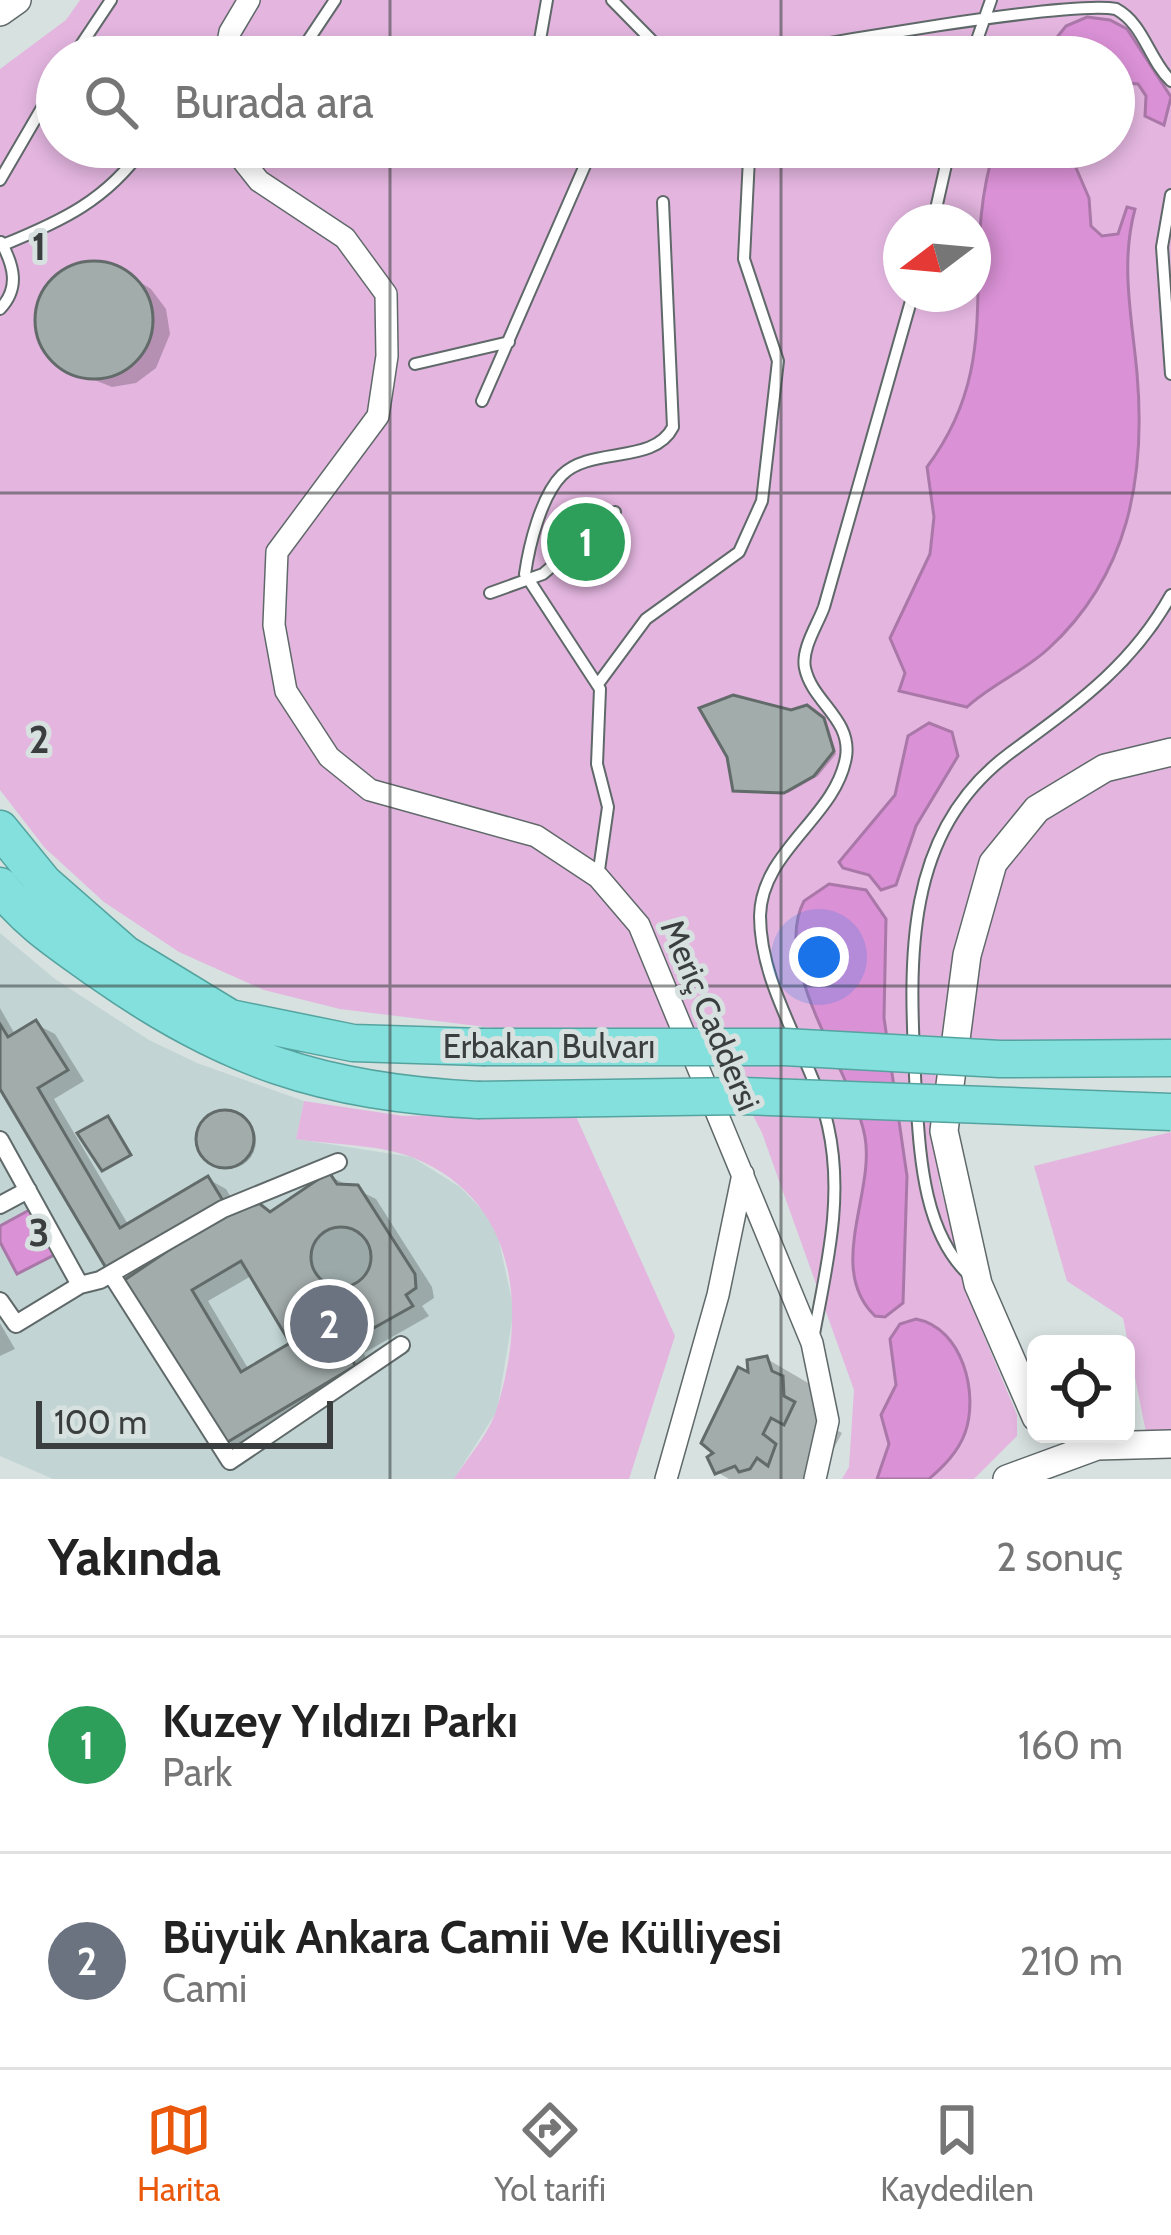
<!DOCTYPE html>
<html lang="tr">
<head>
<meta charset="utf-8">
<style>
  :root { --surface:#fff; --page:#f6f6f6; --text:#222; --muted:#767676; --line:#e0e0e0; --accent:#ea580c }
  body { margin:0; font-family:Cabin,sans-serif; background:var(--page); color:var(--text) }
  .controls { position:absolute; right:36px; bottom:36px; display:grid; overflow:hidden; border-radius:18px; box-shadow:0 6px 18px #0003 }
  .controls button { width:108px; height:108px; display:grid; place-items:center; padding:0; border:0; border-bottom:3px solid var(--line); background:var(--surface); color:var(--text); font:60px sans-serif }
  .compass { position:absolute; left:883px; top:204px; width:108px; height:108px; border-radius:50%; background:var(--surface); box-shadow:0 6px 18px #0003; rotate:254deg }
  .scale { position:absolute; left:36px; bottom:30px; width:297px; box-sizing:border-box; padding-left:12px; border:6px solid #3a3e3e; border-top:0; font-size:33px; line-height:42px; white-space:nowrap; color:#3a3e3e; -webkit-text-stroke:9px #d7e1e0; paint-order:stroke }
  .you { position:absolute; left:819px; top:957px; width:42px; height:42px; margin:-30px; border:9px solid #fff; border-radius:50%; background:#1a73e8; box-shadow:0 0 0 18px #1a73e833 }
  .badge { display:grid; place-items:center; width:78px; height:78px; border-radius:50%; background:var(--accent); color:#fff; font-size:39px; font-weight:700 }
  .pin { position:absolute; translate:-50% -50%; border:6px solid #fff; box-shadow:0 3px 12px #0006 }
  .list { margin:0; padding:0; list-style:none }
  h2 { display:flex; justify-content:space-between; align-items:center; height:156px; margin:0; padding:0 48px; font-size:51px }
  h2 small { font-size:39px; font-weight:400; color:var(--muted) }
  .list li { display:grid; grid-template-columns:78px 1fr auto; gap:36px; align-items:center; box-sizing:border-box; height:216px; padding:0 48px; border-top:3px solid var(--line) }
  .list b { display:block; font-size:45px; white-space:nowrap }
  .list p { margin:0; font-size:39px; white-space:nowrap; color:var(--muted) }
  .list em { font-size:39px; font-style:normal; color:var(--muted) }
  .icon { flex:none; width:66px; height:66px; fill:none; stroke:currentColor; stroke-width:2; stroke-linecap:round; stroke-linejoin:round }
  .map { position:relative; flex:none; width:1171px; height:1479px; overflow:hidden }
  .search { position:absolute; background:var(--surface); box-shadow:0 6px 18px #0003; left:36px; right:36px; top:36px; height:132px; display:flex; align-items:center; gap:30px; box-sizing:border-box; padding:0 42px; border-radius:66px; color:var(--muted); font-size:45px }
  .sheet { height:588px; background:var(--surface) }
  nav { display:flex; justify-content:space-around; align-items:center; box-sizing:border-box; height:168px; border-top:3px solid var(--line); background:var(--surface); font-size:33px; color:var(--muted) }
  nav a { display:grid; justify-items:center; gap:6px }
  nav .on { color:var(--accent) }
  .map>svg:first-child { display:block }
  .built { fill:#c2d5d4 }
  .green { fill:#e3b5df; fill-rule:evenodd }
  .water { fill:#da91d6; stroke:#aa78a8; stroke-width:3 }
  .shadow { fill:#0003; fill-rule:evenodd }
  .building { fill:#a2acab; stroke:#626b6a; stroke-width:3; fill-rule:evenodd }
  .lines { fill:none; stroke-linecap:round; stroke-linejoin:round }
  .service-casing { stroke:#606969; stroke-width:14 }
  .pedestrian-casing { stroke:#606969; stroke-width:20 }
  .minor-casing { stroke:#606969; stroke-width:24 }
  .tertiary-casing { stroke:#606969; stroke-width:30 }
  .trunk-casing { stroke:#55a39f; stroke-width:39 }
  .service { stroke:#fff; stroke-width:10 }
  .pedestrian { stroke:#fff; stroke-width:16 }
  .minor { stroke:#fff; stroke-width:21 }
  .tertiary { stroke:#fff; stroke-width:27 }
  .trunk { stroke:#83e0dc; stroke-width:36 }
  .trunk-bridge-casing { stroke:#55a39f; stroke-width:39; stroke-linecap:butt }
  .trunk-bridge { stroke:#83e0dc; stroke-width:36 }
  .grid { fill:none; stroke:#3a3e3e; stroke-width:3; stroke-opacity:0.55 }
  .labels { text-anchor:middle; stroke-width:10; stroke-linejoin:round; paint-order:stroke }
  .street-label { font-size:33px; fill:#3a3e3e; stroke:#d7e1e0 }
  .grid-label { font-size:39px; text-anchor:middle; font-weight:bold; fill:#3a3e3e; stroke:#d7e1e0; stroke-width:10; stroke-linejoin:round; paint-order:stroke }
</style>
</head>
<body>
<div class="map">
<svg width="1171" height="1479" viewBox="0 0 1171 1479">
  <rect width="100%" height="100%" fill="#d7e1e0"/>
  <path class="built" d="M 0,933 L 55,979 L 149,1040 L 197,1063 L 304,1101 L 296,1139 L 412,1157 L 460,1187 L 495,1223 L 514,1310 L 497,1411 L 454,1479 L 53,1479 L 0,1456 Z"/>
  <path class="green" d="M 80,0 L 1171,0 L 1171,1043 L 941,1045 L 939,1182 L 977,1319 L 1017,1415 L 1017,1436 L 974,1479 L 842,1479 L 849,1467 L 854,1390 L 762,1133 L 714,1038 L 608,1042 L 340,1009 L 264,990 L 179,952 L 104,902 L 45,848 L 0,790 L 0,69 L 66,20 ZM 57,57 L 1114,57 L 1114,147 L 57,147 ZM 901,222 L 973,222 L 973,294 L 901,294 Z
    M 304,1101 L 403,1116 L 574,1112 L 675,1336 L 629,1479 L 454,1479 C 468,1457 490,1433 497,1408 C 527,1312 519,1201 414,1158 C 380,1144 332,1145 296,1139 Z
    M 1171,1132 L 1171,1440 L 1147,1437 L 1123,1318 L 1067,1281 L 1034,1166 Z"/>
  <path class="water" d="M 1087,17 L 1110,20 L 1127,29 L 1171,97 L 1164,125 L 1145,116 L 1146,96 L 1138,84 L 1114,82 L 1114,57 L 1041,57 L 1066,26 Z
    M 995,147 L 1067,147 L 1089,198 L 1091,226 L 1102,236 L 1118,234 L 1127,207 L 1135,209 C 1120,264 1132,318 1137,373 C 1146,477 1129,575 1048,649 C 1023,672 992,684 967,707 L 899,691 L 905,673 L 890,638 L 930,554 L 934,517 L 927,467 C 1009,357 957,266 995,147 Z
    M 929,723 L 952,732 L 958,756 L 916,826 L 896,885 L 881,890 L 869,875 L 843,868 L 839,862 L 895,795 L 908,736 Z
    M 829,884 L 866,890 L 886,919 L 884,1018 L 907,1176 L 903,1303 L 885,1317 L 875,1316 C 826,1269 875,1193 865,1137 C 853,1071 770,966 804,901 Z
    M 33,1208 L 56,1254 L 17,1274 L 0,1242 L 0,1226 Z
    M 916,1319 C 963,1328 979,1394 965,1433 C 958,1452 944,1466 929,1479 L 877,1479 L 889,1444 L 881,1415 L 896,1385 L 890,1339 L 900,1324 Z"/>
  <path class="shadow" d="M 84,264 L 109,265 L 132,277 L 151,289 L 166,309 L 170,334 L 156,368 L 136,383 L 112,387 L 77,373 L 57,362 L 42,342 L 38,317 L 52,283 Z
    M 807,709 L 826,723 L 836,754 L 818,776 L 788,793 L 739,791 Z
    M 0,1008 L 16,1036 L 36,1024 L 55,1034 L 84,1081 L 54,1099 L 129,1226 L 208,1179 L 226,1189 L 238,1209 L 273,1214 L 329,1176 L 376,1199 L 432,1287 L 434,1298 L 422,1306 L 429,1316 L 364,1353 L 372,1376 L 246,1451 L 228,1441 L 126,1280 L 111,1271 L 0,1083 ZM 253,1275 L 294,1344 L 249,1370 L 208,1301 Z
    M200 1141a28 28 0 1 1 56 0a28 28 0 1 1-56 0Z
    M 0,1323 L 15,1349 L 0,1356 Z
    M 767,1359 L 815,1387 L 831,1427 L 842,1433 L 833,1450 L 820,1444 L 821,1479 L 729,1479 L 717,1472 L 751,1378 Z"/>
  <path class="building" d="M35 320a59 59 0 1 1 118 0a59 59 0 1 1-118 0Z
    M 733,695 L 791,710 L 807,705 L 824,718 L 834,751 L 814,776 L 784,793 L 733,791 L 727,757 L 699,708 Z
    M 36,1020 L 68,1070 L 38,1088 L 120,1228 L 208,1176 L 225,1204 L 109,1273 L 0,1089 L 0,1024 L 8,1037 Z
    M196 1139a29 29 0 1 1 58 0a29 29 0 1 1-58 0Z
    M 108,1116 L 131,1155 L 102,1171 L 77,1133 Z
    M 329,1172 L 337,1184 L 358,1185 L 415,1274 L 416,1288 L 406,1295 L 413,1306 L 347,1343 L 355,1366 L 226,1443 L 123,1281 L 231,1208 L 255,1200 L 270,1212 ZM 241,1261 L 290,1343 L 241,1372 L 192,1290 Z
    M311 1257a30 30 0 1 1 60 0a30 30 0 1 1-60 0Z
    M 767,1356 L 772,1371 L 783,1376 L 784,1396 L 795,1402 L 784,1425 L 771,1418 L 763,1434 L 776,1444 L 768,1466 L 757,1458 L 750,1469 L 739,1472 L 735,1466 L 715,1474 L 707,1457 L 713,1453 L 701,1443 L 738,1367 L 748,1372 L 747,1360 Z"/>
  <g class="lines">
    <defs>
      <path id="service" d="M 612,0 L 668,57
        M 73,57 L 111,0
        M 297,57 L 335,0
        M 537,57 L 547,0
        M 751,57 C 815,45 1069,0 1116,9 C 1144,24 1149,60 1171,81
        M 971,57 L 991,0
        M 0,180 L 57,82
        M 1171,195 L 1162,247 L 1171,374
        M 933,222 L 950,147
        M 3,245 C 62,221 107,200 144,147
        M 0,309 C 20,288 14,266 1,242
        M 415,364 L 509,342
        M 482,401 L 593,147
        M 490,593 L 543,574 L 615,512
        M 598,684 L 646,619 L 739,552 L 762,501 L 778,361 L 744,259 L 749,158 L 755,147
        M 598,877 L 608,807 L 597,764 L 600,689 L 525,574 C 529,546 541,496 562,475 C 591,446 654,465 673,427 L 663,202
        M 969,1275 C 923,1232 920,1155 916,1096 C 910,971 898,836 1010,753 C 1075,705 1131,667 1171,595
        M 814,1334 C 827,1264 844,1197 828,1126 C 812,1056 760,989 760,916 C 761,851 836,817 846,757 C 852,719 812,702 805,668 C 801,649 818,624 824,607 L 913,294"/>
      <path id="pedestrian" d="M 0,1140 L 80,1285 L 16,1324 L 0,1301
        M 0,1205 L 28,1190
        M 111,1274 L 230,1461 L 401,1345
        M 80,1285 L 100,1280 L 223,1209 L 338,1162"/>
      <path id="minor" d="M 225,57 L 230,32 L 249,0
        M 232,147 L 259,181 L 345,238 L 386,294 L 387,356 L 378,416 L 277,552 L 274,625 L 286,691 L 329,757 L 370,790 L 536,836 L 598,877 L 639,925 L 812,1343 L 828,1421 L 815,1479
        M 666,1479 L 718,1295 L 743,1174"/>
      <path id="tertiary" d="M 0,12 L 17,0
        M 1036,1417 L 978,1284 L 944,1131 L 967,955 L 993,863 L 1037,809 L 1105,768 L 1171,752
        M 1007,1479 L 1097,1446 L 1171,1444"/>
      <path id="trunk" d="M 0,829 L 44,883 L 125,954 L 230,1018 L 353,1043 L 482,1047
        M 0,886 C 27,922 62,944 98,970 C 226,1060 322,1092 478,1100"/>
    </defs>
    <use href="#service" class="service-casing"/>
    <use href="#pedestrian" class="pedestrian-casing"/>
    <use href="#minor" class="minor-casing"/>
    <use href="#tertiary" class="tertiary-casing"/>
    <use href="#trunk" class="trunk-casing"/>
    <use href="#service" class="service"/>
    <use href="#pedestrian" class="pedestrian"/>
    <use href="#minor" class="minor"/>
    <use href="#tertiary" class="tertiary"/>
    <use href="#trunk" class="trunk"/>
    <defs>
      <path id="trunk-bridge" d="M 482,1047 L 785,1047 L 1000,1059 L 1171,1058
        M 478,1100 L 742,1096 L 1171,1112"/>
    </defs>
    <use href="#trunk-bridge" class="trunk-bridge-casing"/>
    <use href="#trunk-bridge" class="trunk-bridge"/>
  </g>
  <path class="grid" d="M 390,0 L 390,57M 781,0 L 781,57M 390,147 L 390,1479M 781,147 L 781,1479M 0,493 L 1171,493M 0,986 L 1171,986"/>
  <g class="labels">
    <g class="street-label">
      <text transform="translate(711 1015) rotate(67)" y="12">Meriç Caddersi</text>
      <text x="549" y="1058">Erbakan Bulvarı</text>
    </g>
  </g>
  <g class="grid-label">
    <text x="39" y="260">1</text>
    <text x="39" y="753">2</text>
    <text x="39" y="1246">3</text>
  </g>
</svg>
<div class="controls">
<button><svg class="icon" aria-label="locate" viewBox="0 0 24 24"><circle cx="12" cy="12" r="6"/><path d="M12 2v4M12 18v4M2 12h4M18 12h4"/></svg></button>
</div>
<svg class="compass" viewBox="-18 -18 36 36"><path d="M0-13l5 13h-10z" fill="#e53935"/><path d="M0 13l5-13h-10z" fill="#767676"/></svg>
<div class="scale">100 m</div>
<div class="you"></div>
<div class="pin badge" style="left:586px;top:542px;background:#2e9e5b">1</div>
<div class="pin badge" style="left:329px;top:1324px;background:#6b7280">2</div>
<div class="search"><svg class="icon" aria-label="search" viewBox="0 0 24 24"><circle cx="10" cy="10" r="6"/><path d="M15 15l6 6"/></svg>Burada ara</div>
</div>
<section class="sheet">
<h2>Yakında<small>2 sonuç</small></h2>
<ul class="list">
<li><span class="badge" style="background:#2e9e5b">1</span><div><b>Kuzey Yıldızı Parkı</b><p>Park</p></div><em>160 m</em></li>
<li><span class="badge" style="background:#6b7280">2</span><div><b>Büyük Ankara Camii Ve Külliyesi</b><p>Cami</p></div><em>210 m</em></li>
</ul>
</section>
<nav>
<a class="on"><svg class="icon" aria-label="map" viewBox="0 0 24 24"><path d="M3 6l6-2 6 2 6-2v14l-6 2-6-2-6 2zM9 4v14M15 6v14"/></svg>Harita</a>
<a><svg class="icon" aria-label="directions" viewBox="0 0 24 24"><path d="M12 3l9 9-9 9-9-9zM9 14v-3h6M13 9l2 2-2 2"/></svg>Yol tarifi</a>
<a><svg class="icon" aria-label="saved" viewBox="0 0 24 24"><path d="M7 4h10v16l-5-4-5 4z"/></svg>Kaydedilen</a>
</nav>
</body>
</html>
